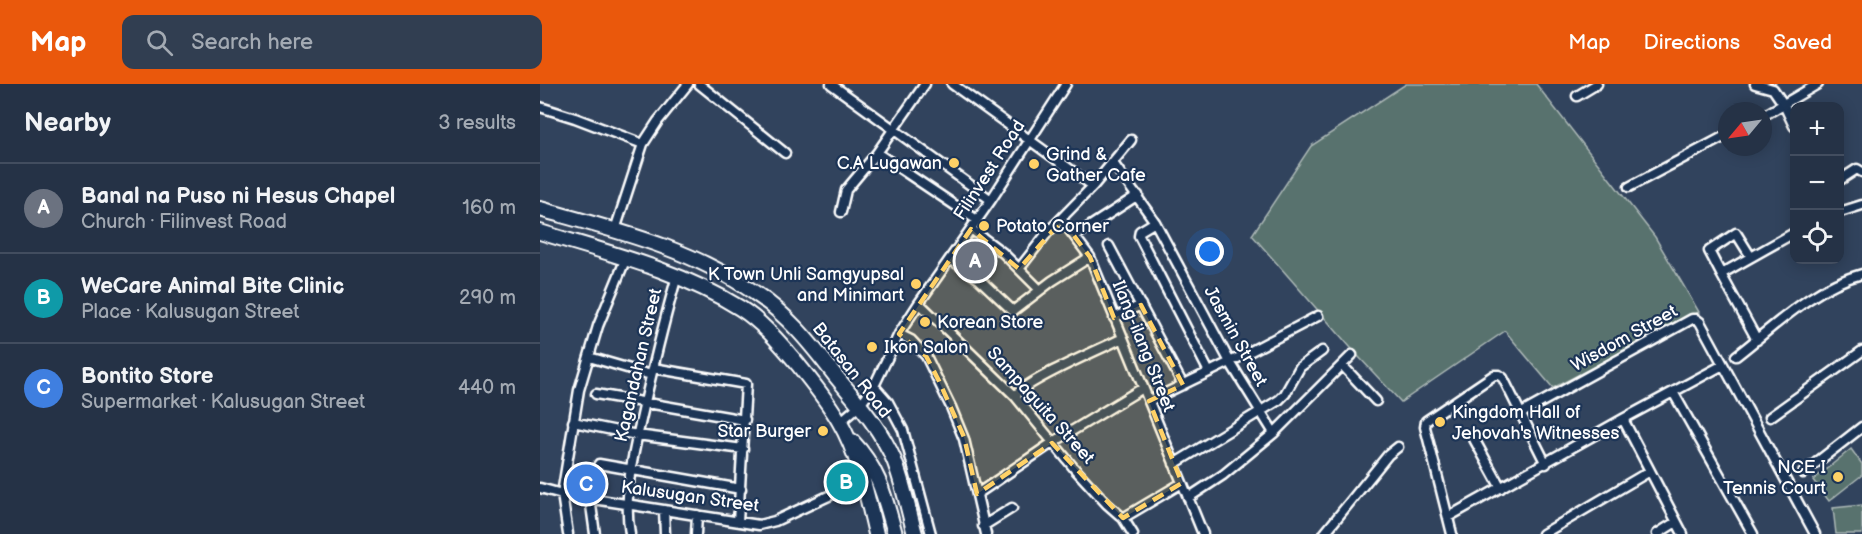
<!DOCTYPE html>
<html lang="en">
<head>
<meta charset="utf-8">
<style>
  :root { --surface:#253246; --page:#313e51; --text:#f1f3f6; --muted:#a3aab3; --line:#424d5f; --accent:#ea580c }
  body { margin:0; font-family:"Balsamiq Sans",sans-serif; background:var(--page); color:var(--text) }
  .controls { position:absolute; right:18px; top:18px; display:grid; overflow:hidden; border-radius:12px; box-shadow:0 3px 15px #0003 }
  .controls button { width:54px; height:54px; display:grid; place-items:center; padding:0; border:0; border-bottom:2px solid var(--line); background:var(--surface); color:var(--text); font:30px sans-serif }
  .compass { position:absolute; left:1178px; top:18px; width:54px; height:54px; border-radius:50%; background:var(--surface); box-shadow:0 3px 15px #0003; rotate:241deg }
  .you { position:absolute; left:670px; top:168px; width:21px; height:21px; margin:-15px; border:4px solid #fff; border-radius:50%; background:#1a73e8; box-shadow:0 0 0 9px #1a73e833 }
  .badge { display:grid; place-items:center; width:39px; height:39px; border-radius:50%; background:var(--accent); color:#fff; font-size:20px; font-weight:700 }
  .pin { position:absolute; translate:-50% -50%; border:3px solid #fff; box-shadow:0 2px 6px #0006 }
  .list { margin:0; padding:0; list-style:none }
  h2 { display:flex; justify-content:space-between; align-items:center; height:78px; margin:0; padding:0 24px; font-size:26px }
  h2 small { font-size:20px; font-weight:400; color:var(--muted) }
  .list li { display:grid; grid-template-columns:39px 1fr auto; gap:18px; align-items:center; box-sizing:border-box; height:90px; padding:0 24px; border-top:2px solid var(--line) }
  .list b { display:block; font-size:22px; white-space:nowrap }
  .list p { margin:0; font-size:20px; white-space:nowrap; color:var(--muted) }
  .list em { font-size:20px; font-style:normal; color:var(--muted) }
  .icon { flex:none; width:33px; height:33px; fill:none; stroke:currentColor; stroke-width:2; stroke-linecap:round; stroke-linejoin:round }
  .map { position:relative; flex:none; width:1322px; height:450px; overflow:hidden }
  header { display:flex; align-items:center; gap:36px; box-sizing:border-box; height:84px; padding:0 30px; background:var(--accent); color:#fff }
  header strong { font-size:28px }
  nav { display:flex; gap:33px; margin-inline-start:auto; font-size:21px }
  .search { width:420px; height:54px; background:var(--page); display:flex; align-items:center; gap:15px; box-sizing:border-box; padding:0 21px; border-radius:12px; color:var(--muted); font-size:22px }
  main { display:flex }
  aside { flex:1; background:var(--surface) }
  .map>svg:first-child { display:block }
  .green { fill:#58726e; stroke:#acb8b6; stroke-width:1.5 }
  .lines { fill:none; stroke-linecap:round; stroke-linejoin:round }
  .minor-casing { stroke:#fff; stroke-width:13 }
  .primary-casing { stroke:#fff; stroke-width:18 }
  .minor { stroke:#1d3557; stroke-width:8 }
  .primary { stroke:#1d3557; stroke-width:14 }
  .marked { fill:#ffd166; fill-opacity:0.2; stroke:#ffd166; stroke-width:4.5; stroke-dasharray:12 8; stroke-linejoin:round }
  .poi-dot { fill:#ffd166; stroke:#1d3557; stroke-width:2 }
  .labels { text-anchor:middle; stroke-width:4.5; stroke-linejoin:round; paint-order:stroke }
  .poi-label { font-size:18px; fill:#fff; stroke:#1d3557; text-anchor:start }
  .street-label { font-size:18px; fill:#fff; stroke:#1d3557 }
</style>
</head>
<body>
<header>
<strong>Map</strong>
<div class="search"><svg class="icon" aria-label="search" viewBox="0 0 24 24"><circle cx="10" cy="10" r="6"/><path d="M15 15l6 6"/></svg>Search here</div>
<nav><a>Map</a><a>Directions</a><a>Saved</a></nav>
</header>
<main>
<aside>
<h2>Nearby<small>3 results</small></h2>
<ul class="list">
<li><span class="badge" style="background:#6b7280">A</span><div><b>Banal na Puso ni Hesus Chapel</b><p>Church · Filinvest Road</p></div><em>160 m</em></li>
<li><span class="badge" style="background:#0f9aa8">B</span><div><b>WeCare Animal Bite Clinic</b><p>Place · Kalusugan Street</p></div><em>290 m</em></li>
<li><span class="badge" style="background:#3f7fe0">C</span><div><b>Bontito Store</b><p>Supermarket · Kalusugan Street</p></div><em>440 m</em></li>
</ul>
</aside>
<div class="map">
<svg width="1322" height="450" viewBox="0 0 1322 450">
  <rect width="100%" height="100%" fill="#31435d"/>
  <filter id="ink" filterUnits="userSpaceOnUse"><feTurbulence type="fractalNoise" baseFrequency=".0167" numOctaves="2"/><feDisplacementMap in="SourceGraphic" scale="12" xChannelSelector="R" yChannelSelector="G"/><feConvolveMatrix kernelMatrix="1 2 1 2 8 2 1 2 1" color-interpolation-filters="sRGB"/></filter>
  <g filter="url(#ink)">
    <path class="green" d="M 866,0 L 996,0 L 1115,153 L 1159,228 L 1013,304 L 965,247 L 861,318 L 818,272 L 712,151 L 771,62 Z
      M 1311,365 L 1322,380 L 1322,391 L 1289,417 L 1273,396 Z
      M 1322,421 L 1322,450 L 1296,450 L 1293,424 Z"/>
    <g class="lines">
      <defs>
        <path id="minor" d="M 159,0 L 245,69
          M 291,0 L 451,116
          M 412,0 L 553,102
          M 1215,0 L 1233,5 L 1244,21 L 1254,42
          M 1037,12 L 1057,0
          M 0,23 L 35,34 L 103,60
          M 1223,32 L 1278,0
          M 337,69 L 437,136
          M 573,79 L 615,138 L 690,278 L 734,349
          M 1300,96 L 1317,85 L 1322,88
          M 1089,103 L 1187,51
          M 301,128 L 306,106 L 337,69 L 385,0
          M 1300,128 L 1322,121
          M 522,136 L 550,173 L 663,450
          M 615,138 L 600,147 L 599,152 L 669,288
          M 431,145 L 463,169 L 500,206
          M 75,146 L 103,60 L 118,37 L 148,0
          M 535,152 L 598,111
          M 569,162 L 643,301
          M 410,175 L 439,195 L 473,227 L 512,197 L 550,173
          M 479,185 L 508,148 L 553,102 L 591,56
          M 1181,190 L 1169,167 L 1196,149 L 1211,173
          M 379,219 L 475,312 L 534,384 L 567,420 L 583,434 L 593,450
          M 574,234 L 601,221
          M 359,250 L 371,256 L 386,272 L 411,323 L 424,355 L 446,450
          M 1217,256 L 1181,190 L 1254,149
          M 1196,272 C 1235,242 1273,203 1322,190
          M 49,273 L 111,291
          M 802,281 L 836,317
          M 113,284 L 206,300 L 198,438
          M 334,302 L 348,318 L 363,346 L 391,450
          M 1133,308 L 1213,450
          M 56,310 L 205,336
          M 475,312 C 485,297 562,264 583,254
          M 609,317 L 690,278 L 778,232
          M 980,330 L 1152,235 L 1156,235 L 1160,238 L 1275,450
          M 1230,333 L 1322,267
          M 1083,335 L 1143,450
          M 33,338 L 97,351 L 203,365
          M 300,338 L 320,321 L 334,302 L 359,250 L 379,219 L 451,116 L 526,0
          M 934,355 L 961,404
          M 634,380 L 739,316 L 745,310 L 760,283 L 782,267
          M 26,388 L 53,391 L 59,380 L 201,405
          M 1263,389 L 1322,343
          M 0,404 L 22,410 L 219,441 L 235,437 L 323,396
          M 437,410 L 512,359 L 603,304
          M 50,414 L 55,450
          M 648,414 L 683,391 L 734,349 L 812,271
          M 124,426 L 125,450
          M 908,433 L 1083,335 L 1183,281
          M 583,434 L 642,399
          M 443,442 L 472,424
          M 28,450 L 22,410 L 39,306 L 58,242 L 86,174
          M 90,450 C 82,406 96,360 105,318 C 115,275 125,233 137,192
          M 156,450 L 157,431
          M 784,450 L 848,371 L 858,363
          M 912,450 L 885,343 L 886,337 L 954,291 L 959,291 L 963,294 L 1006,380
          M 1003,450 L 1110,387
          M 1117,450 L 1136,438"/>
        <path id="primary" d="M 0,125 C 74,146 151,164 215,209 C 247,230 271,260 294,290 C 316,317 340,343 354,376 C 363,399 368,425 375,450
          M 0,148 C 68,169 139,186 200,224 C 222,238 240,259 256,278 C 271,297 287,316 299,337 C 319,371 327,412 336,450
          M 312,357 C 339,385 345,414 355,450"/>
      </defs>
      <use href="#minor" class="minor-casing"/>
      <use href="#primary" class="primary-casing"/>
      <use href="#minor" class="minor"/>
      <use href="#primary" class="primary"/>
    </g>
  </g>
  <path class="marked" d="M 522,136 L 550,173 L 574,234 L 601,221 L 643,301 L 609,317 L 642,399 L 583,434 L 512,359 L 437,410 L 424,353 L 399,297 L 386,272 L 359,250 L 431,145 L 479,185 Z"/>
  <g class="poi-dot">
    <circle cx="414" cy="79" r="6"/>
    <circle cx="494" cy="80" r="6"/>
    <circle cx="444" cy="142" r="6"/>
    <circle cx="376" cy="200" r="6"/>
    <circle cx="385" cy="238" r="6"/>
    <circle cx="332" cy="263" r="6"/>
    <circle cx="900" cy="338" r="6"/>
    <circle cx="283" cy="347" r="6"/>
    <circle cx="1298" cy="393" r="6"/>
  </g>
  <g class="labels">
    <g class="poi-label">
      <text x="506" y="76">Grind &amp;<tspan x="506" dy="21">Gather Cafe</tspan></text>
      <text x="402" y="85" text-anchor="end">C.A Lugawan</text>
      <text x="456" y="148">Potato Corner</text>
      <text x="364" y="196" text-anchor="end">K Town Unli Samgyupsal<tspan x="364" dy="21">and Minimart</tspan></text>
      <text x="397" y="244">Korean Store</text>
      <text x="344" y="269">Ikon Salon</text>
      <text x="912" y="334">Kingdom Hall of<tspan x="912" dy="21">Jehovah's Witnesses</tspan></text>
      <text x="271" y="353" text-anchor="end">Star Burger</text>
      <text x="1286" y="389" text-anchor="end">NCE I<tspan x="1286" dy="21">Tennis Court</tspan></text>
    </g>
    <g class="street-label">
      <text transform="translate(449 86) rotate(-57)" y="6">Filinvest Road</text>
      <text transform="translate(696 252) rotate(61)" y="6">Jasmin Street</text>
      <text transform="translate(1084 254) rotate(-29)" y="6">Wisdom Street</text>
      <text transform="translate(604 262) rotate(68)" y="6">Ilang-ilang Street</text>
      <text transform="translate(98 281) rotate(-77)" y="6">Kagandahan Street</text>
      <text transform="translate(312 286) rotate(52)" y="6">Batasan Road</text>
      <text transform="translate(501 321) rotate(48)" y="6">Sampaguita Street</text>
      <text transform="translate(150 412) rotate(8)" y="6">Kalusugan Street</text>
    </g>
  </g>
</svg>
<div class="controls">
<button>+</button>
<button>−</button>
<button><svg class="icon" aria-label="locate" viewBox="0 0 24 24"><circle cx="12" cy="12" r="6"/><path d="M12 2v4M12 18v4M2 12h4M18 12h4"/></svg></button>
</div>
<svg class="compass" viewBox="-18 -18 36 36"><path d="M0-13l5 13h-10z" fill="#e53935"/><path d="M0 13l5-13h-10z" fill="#a3aab3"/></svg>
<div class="you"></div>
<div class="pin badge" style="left:435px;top:177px;background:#6b7280">A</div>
<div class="pin badge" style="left:306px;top:398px;background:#0f9aa8">B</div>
<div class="pin badge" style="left:46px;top:400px;background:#3f7fe0">C</div>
</div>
</main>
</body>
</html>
